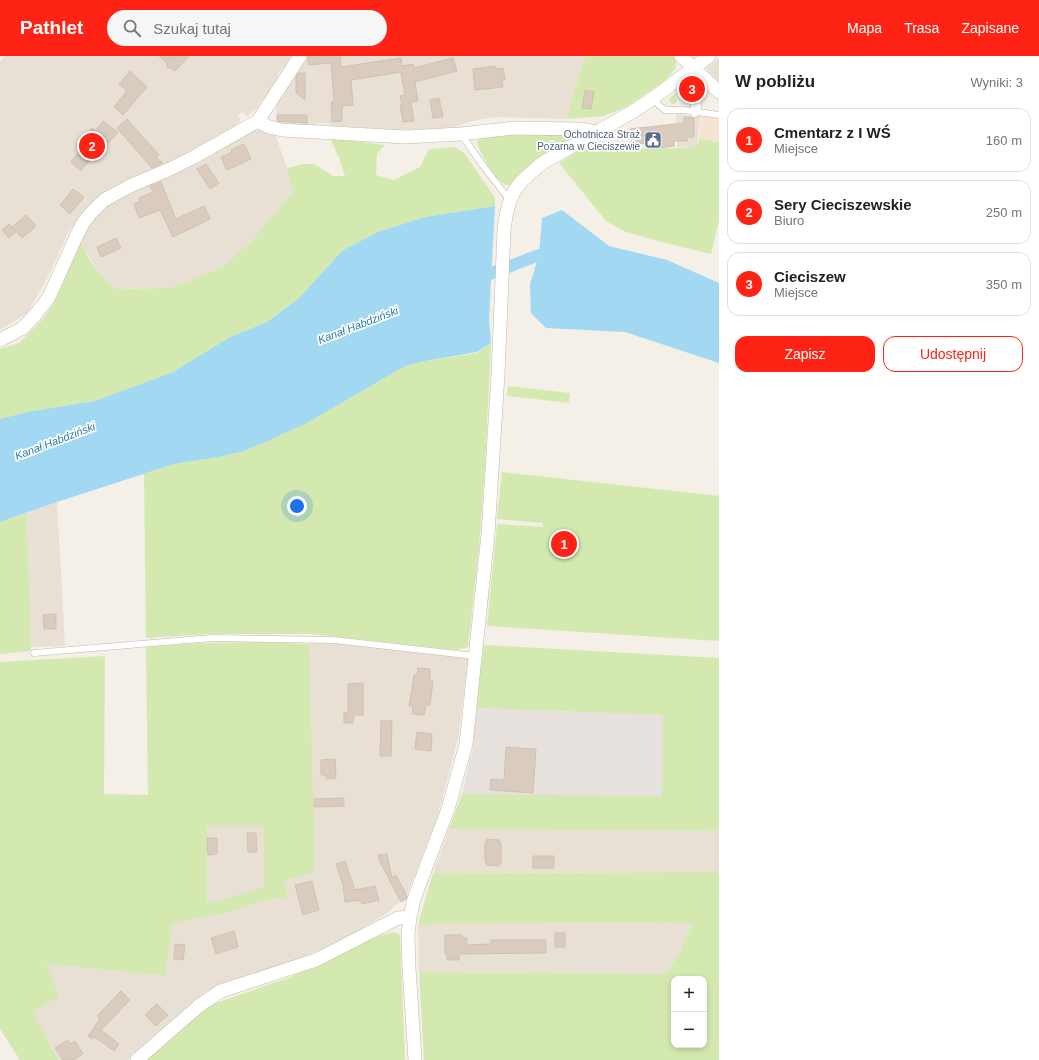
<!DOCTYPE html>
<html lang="pl">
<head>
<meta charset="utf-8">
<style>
  :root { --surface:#fff; --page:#f6f6f6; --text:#222; --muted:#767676; --line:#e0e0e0; --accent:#fe2314 }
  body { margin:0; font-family:Arial,sans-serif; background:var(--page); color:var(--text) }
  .controls { position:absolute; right:12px; bottom:12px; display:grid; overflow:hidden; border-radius:8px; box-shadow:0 2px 6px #0003 }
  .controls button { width:36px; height:36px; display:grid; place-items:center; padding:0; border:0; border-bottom:1px solid var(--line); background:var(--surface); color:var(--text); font:20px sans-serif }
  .you { position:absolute; left:297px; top:450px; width:14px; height:14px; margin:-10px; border:3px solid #fff; border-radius:50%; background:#1a73e8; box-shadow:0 0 0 6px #1a73e833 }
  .badge { display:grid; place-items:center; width:26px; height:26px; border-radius:50%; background:var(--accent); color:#fff; font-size:13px; font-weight:700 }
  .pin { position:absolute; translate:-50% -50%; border:2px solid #fff; box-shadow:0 1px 4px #0006 }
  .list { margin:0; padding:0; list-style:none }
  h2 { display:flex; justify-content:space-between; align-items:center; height:52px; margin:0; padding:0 16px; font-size:17px }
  h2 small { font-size:13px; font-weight:400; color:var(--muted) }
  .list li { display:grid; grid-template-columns:26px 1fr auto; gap:12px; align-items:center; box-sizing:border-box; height:64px; margin:0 8px 8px; padding:0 8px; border:1px solid var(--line); border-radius:12px }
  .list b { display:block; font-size:15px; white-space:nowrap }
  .list p { margin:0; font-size:13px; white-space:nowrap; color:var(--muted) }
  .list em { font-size:13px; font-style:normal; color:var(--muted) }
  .actions { display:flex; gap:8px; padding:12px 16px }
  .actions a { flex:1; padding:9px 0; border:1px solid var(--accent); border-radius:12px; text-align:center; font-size:14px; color:var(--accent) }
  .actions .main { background:var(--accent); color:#fff }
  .icon { flex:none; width:22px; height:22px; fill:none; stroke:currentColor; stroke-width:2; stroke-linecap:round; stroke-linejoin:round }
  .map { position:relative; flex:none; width:719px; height:1004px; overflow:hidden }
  header { display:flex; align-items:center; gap:24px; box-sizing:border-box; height:56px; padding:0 20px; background:var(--accent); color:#fff }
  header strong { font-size:19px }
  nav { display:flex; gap:22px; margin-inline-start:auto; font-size:14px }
  .search { width:280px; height:36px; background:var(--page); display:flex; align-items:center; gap:10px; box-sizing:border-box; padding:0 14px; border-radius:22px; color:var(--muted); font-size:15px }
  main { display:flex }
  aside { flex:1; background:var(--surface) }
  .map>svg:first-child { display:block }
  .residential { fill:#e8e0d5 }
  .commercial { fill:#f6e4d2 }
  .industrial { fill:#e6e1dc }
  .green { fill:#d4e9af; fill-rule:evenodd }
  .water { fill:#a2d8f2 }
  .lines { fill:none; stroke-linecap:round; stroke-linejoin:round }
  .canal { stroke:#a2d8f2; stroke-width:12 }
  .building { fill:#d9ccbf; stroke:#d1c1af }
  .service-casing { stroke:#c2b9ac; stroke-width:7 }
  .pedestrian-casing { stroke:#c2b9ac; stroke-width:11 }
  .minor-casing { stroke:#c2b9ac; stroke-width:14 }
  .service { stroke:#fff; stroke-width:6 }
  .pedestrian { stroke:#fff; stroke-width:10 }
  .minor { stroke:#fff; stroke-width:13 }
  .labels { text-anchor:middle; stroke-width:3.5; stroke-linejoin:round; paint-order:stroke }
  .service-label { font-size:10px; fill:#4e5e75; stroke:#fff; text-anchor:end }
  .water-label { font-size:11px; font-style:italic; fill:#297ba5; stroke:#fff }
</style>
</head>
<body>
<header>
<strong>Pathlet</strong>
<div class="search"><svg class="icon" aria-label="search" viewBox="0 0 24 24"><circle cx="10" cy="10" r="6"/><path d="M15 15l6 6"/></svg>Szukaj tutaj</div>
<nav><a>Mapa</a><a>Trasa</a><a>Zapisane</a></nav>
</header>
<main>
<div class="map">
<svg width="719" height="1004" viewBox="0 0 719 1004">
  <rect width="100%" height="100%" fill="#f4efe7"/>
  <path class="residential" d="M 5,0 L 295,0 L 287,12 L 283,12 L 277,19 L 278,24 L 267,39 L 265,40 L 259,48 L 259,50 L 247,60 L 242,56 L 238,60 L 240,63 L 240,66 L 226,77 L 185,101 L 98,143 L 69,175 L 48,221 L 27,257 L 0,274 L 0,6 Z
    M 303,0 L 586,0 L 583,6 L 566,63 L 496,61 L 472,65 L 451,72 L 391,74 L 331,70 L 327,67 L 317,67 L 314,70 L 277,68 L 276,48 Z
    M 719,2 L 719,26 L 706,12 Z
    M 676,58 L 700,60 L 697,90 L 677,92 Z
    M 251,74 L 274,75 L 287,112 L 293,136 L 251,185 L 224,210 L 188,226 L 168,232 L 114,233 L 101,219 L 84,193 L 81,185 L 89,167 L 99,155 L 118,141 Z
    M 57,446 L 65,590 L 31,591 L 27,457 Z
    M 309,584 L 334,584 L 468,603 L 458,682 L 438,759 L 407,839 L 387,857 L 338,887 L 299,902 L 253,917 L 206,936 L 174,966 L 128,1004 L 58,1004 L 33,956 L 59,941 L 45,908 L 165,920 L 173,867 L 235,855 L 262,845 L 289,841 L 284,825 L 314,816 Z
    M 207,769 L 263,769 L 264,831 L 207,849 Z
    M 449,773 L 719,775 L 719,814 L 717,816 L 433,817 Z
    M 694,867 L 679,897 L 667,918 L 419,916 L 418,868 Z"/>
  <path class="commercial" d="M 700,60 L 719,62 L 719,86 L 699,83 Z"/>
  <path class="industrial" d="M 476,652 L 663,659 L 662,741 L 462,738 L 473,692 Z"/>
  <path class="green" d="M 586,0 L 673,0 L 676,2 L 676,12 L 663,26 L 626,51 L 604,60 L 566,63 L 583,6 Z
    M 691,27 L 698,30 L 696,32 L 692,29 L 687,31 L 675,40 L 677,44 L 676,47 L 674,48 L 670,47 L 669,43 L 671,41 L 687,28 Z
    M 572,75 L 579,80 L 541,102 L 513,128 C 511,129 509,130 507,129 C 497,128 479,95 477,86 L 481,80 L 488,78 Z
    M 330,82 L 385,89 L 377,98 L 376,119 L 394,124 L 420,111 L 429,93 L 455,91 L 465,98 L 495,142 L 495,150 L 425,161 L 378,176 L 343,194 L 298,243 L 267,266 L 230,281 L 173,316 L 95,345 L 27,356 L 0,363 L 0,293 L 19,287 L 40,266 L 53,249 L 81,185 C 87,204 101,219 114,233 L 168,232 L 188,226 L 224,210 L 251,185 L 293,136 L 287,112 L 304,108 L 314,108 L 333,120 L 345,120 L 341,107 Z
    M 699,83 L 713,84 L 713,86 L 719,86 L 719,164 L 711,198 L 662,186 L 626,176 L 606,165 L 559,107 L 579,94 L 683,92 L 697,90 Z
    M 491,287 L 485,410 L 479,491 L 468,591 L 457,594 L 310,578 L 209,578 L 146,582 L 144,418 L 174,408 L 218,401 L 241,396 L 307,367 L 405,310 L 425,305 L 477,297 Z
    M 508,330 L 570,337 L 569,347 L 507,340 Z
    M 502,416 L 719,440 L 719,585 L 487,570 L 497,468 L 543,471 L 543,467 L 497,463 Z
    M 27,457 L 31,595 L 0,598 L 0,466 Z
    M 262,586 L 309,588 L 315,816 L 284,825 L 289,841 L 262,845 L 235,855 L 173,867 L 165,920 L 46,908 L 59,941 L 33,956 L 58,1004 L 20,1004 L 0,973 L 0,606 L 105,600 L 104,738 L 148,739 L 146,591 L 202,587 ZM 207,769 L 263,769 L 264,831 L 207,848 Z
    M 484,589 L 719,602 L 719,775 L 449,773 L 462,738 L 662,740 L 663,659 L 476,652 Z
    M 719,814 L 719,1004 L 424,1004 L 419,916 L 667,918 L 679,897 L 693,867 L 418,868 L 433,817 L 717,816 ZM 674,923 L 704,923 L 704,989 L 674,989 Z
    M 392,876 L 397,877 L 400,879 L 405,1004 L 146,1004 L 210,948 L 219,946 L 288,922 L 369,884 Z"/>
  <path class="water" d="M 495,150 L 489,263 L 491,287 L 477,296 L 425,305 L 405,310 L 307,367 L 261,388 L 241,396 L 218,401 L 174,408 L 57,446 L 0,466 L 0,363 L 27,356 L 95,345 L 173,316 L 230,281 L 267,266 L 298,243 L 343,194 L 378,176 L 425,161 Z
    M 562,154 L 609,190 L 667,204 L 719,227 L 719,307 L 625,276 L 546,272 L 531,257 L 530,228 L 539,199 L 542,162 Z"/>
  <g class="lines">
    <path class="canal" d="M 477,223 L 539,199 L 554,204"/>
  </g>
  <path class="building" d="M 159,0 L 189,0 L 175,15 L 171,12 L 167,12 L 167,8 Z
    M 308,0 L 340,0 L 341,11 L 401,2 L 402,10 L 413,8 L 414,12 L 453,2 L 457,15 L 415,26 L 418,45 L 411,46 L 414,65 L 403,66 L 400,49 L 402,49 L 400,40 L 405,39 L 401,16 L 351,24 L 353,49 L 342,50 L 342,65 L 332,66 L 331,46 L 334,45 L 331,7 L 308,9 Z
    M 495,10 L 495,13 L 503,12 L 505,24 L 502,24 L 503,31 L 475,34 L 473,13 Z
    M 130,15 L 147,31 L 123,59 L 114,51 L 127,35 L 119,28 Z
    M 298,17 L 305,17 L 305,44 L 296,37 L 296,21 Z
    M 585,34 L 594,36 L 591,53 L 582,52 Z
    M 439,42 L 443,61 L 433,62 L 430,44 Z
    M 277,59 L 307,59 L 307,67 L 277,65 Z
    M 684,61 L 694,62 L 694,81 L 688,81 L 687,85 L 674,85 L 674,90 L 659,92 L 658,85 L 632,89 L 630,73 L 684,67 Z
    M 127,63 L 159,99 L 156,101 L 163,107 L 152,112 L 117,72 Z
    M 103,65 L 118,76 L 105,91 L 102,89 L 81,115 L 71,106 L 86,87 L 83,84 L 92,72 L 95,75 Z
    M 244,88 L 251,103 L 227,114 L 221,101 L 232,96 L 231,94 Z
    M 206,108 L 219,127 L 210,133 L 197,113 Z
    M 161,126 L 176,163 L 204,150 L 210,163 L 173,181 L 160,154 L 139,162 L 134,148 L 140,145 L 139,142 L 153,136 L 150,130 Z
    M 73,133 L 84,141 L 70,158 L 60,149 Z
    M 26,159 L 36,170 L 22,182 L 12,171 Z
    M 9,168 L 16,176 L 9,182 L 2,174 Z
    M 116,182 L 121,192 L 101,201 L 97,191 Z
    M 56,558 L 56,573 L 44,573 L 43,559 Z
    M 418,612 L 430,613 L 430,624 L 433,625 L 430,649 L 426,649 L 424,659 L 412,658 L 413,650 L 409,650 L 414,619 L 417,619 Z
    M 363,627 L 363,659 L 354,659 L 353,667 L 344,667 L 344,657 L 348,657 L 348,628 Z
    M 381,665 L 392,665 L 391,700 L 380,700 Z
    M 417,676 L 432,678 L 431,695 L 415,693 Z
    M 506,691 L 536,693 L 533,737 L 490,734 L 491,723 L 504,724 Z
    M 335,703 L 336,722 L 326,723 L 326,719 L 321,719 L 321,704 Z
    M 344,742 L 344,750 L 314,751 L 314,743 Z
    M 247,777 L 256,777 L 257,796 L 248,796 Z
    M 207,782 L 217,782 L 217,798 L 208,799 Z
    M 487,783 L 499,784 L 499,786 L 501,786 L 501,808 L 499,808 L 499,810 L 487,809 L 485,805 L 485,786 L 487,785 Z
    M 387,798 L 392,822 L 396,819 L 407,840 L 406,843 L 401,846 L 380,806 L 378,799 Z
    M 533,800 L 554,800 L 554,812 L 533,812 Z
    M 345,805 L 355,834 L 375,830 L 379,844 L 362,848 L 361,844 L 345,846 L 343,829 L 336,808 Z
    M 312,825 L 319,854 L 303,859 L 295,829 Z
    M 234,875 L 238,891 L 216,898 L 211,882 Z
    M 555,877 L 565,877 L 565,891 L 555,891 Z
    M 445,879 L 462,879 L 462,882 L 467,882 L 467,889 L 491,888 L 491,884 L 546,884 L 546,897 L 459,898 L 459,904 L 447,904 L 447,898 L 445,898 Z
    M 175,888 L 185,889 L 183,904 L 174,903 Z
    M 121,935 L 130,944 L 101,974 L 119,988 L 114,995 L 95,981 L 92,983 L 88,980 L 100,963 L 97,960 Z
    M 157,948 L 168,959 L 156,970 L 145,959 Z
    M 68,984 L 70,988 L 75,985 L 83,998 L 73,1004 L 63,1004 L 55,992 Z"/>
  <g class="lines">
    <defs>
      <path id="service" d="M 652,43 L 665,54 L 684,54 L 719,59
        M 461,78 L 484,111 L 509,143
        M 34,597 L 212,582 L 334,584 L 475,600"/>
      <path id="pedestrian" d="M 695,56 L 698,35 L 701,31"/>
      <path id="minor" d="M 681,0 L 719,36
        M 258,65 L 269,71 L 282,74 L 405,81 L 461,78 L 514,72 L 579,73 L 597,76
        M 0,284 L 23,272 L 35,259 L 49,241 L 76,181 L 83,167 L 90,158 L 104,144 L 132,129 L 170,113 L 194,101 L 258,65 L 300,0
        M 137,1004 L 200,949 L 221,935 L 316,904 L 398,862 L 410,861
        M 415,1004 L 409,912 L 408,879 L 410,861 L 414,843 L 448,753 L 466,688 L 488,478 L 498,318 L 504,174 C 508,138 515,128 544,106 L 634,55 L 652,43 L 709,0"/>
    </defs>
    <use href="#service" class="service-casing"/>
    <use href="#pedestrian" class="pedestrian-casing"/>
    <use href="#minor" class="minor-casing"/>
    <use href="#service" class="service"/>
    <use href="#pedestrian" class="pedestrian"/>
    <use href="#minor" class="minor"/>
  </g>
  <defs>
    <symbol id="civic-square" viewBox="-11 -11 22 22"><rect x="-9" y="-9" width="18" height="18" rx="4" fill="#5c6f8a" stroke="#fff"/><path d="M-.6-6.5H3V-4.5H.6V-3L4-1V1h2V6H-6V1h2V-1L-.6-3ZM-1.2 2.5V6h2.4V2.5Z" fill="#fff"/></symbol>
  </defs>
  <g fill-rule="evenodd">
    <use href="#civic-square" x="643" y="74" width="20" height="20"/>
  </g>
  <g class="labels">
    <g class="service-label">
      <text x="640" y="82">Ochotnicza Straż<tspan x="640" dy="12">Pożarna w Cieciszewie</tspan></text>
    </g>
    <g class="water-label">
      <text transform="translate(358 269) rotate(-21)" y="4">Kanał Habdziński</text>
      <text transform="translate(55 385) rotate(-21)" y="4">Kanał Habdziński</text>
    </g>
  </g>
</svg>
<div class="controls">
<button>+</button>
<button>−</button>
</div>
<div class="you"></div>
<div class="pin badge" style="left:564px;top:488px">1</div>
<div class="pin badge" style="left:92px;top:90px">2</div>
<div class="pin badge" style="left:692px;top:33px">3</div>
</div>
<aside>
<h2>W pobliżu<small>Wyniki: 3</small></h2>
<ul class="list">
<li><span class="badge">1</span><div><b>Cmentarz z I WŚ</b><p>Miejsce</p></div><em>160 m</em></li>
<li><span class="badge">2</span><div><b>Sery Cieciszewskie</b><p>Biuro</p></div><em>250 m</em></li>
<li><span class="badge">3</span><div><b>Cieciszew</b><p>Miejsce</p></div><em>350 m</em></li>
</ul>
<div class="actions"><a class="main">Zapisz</a><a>Udostępnij</a></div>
</aside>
</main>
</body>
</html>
